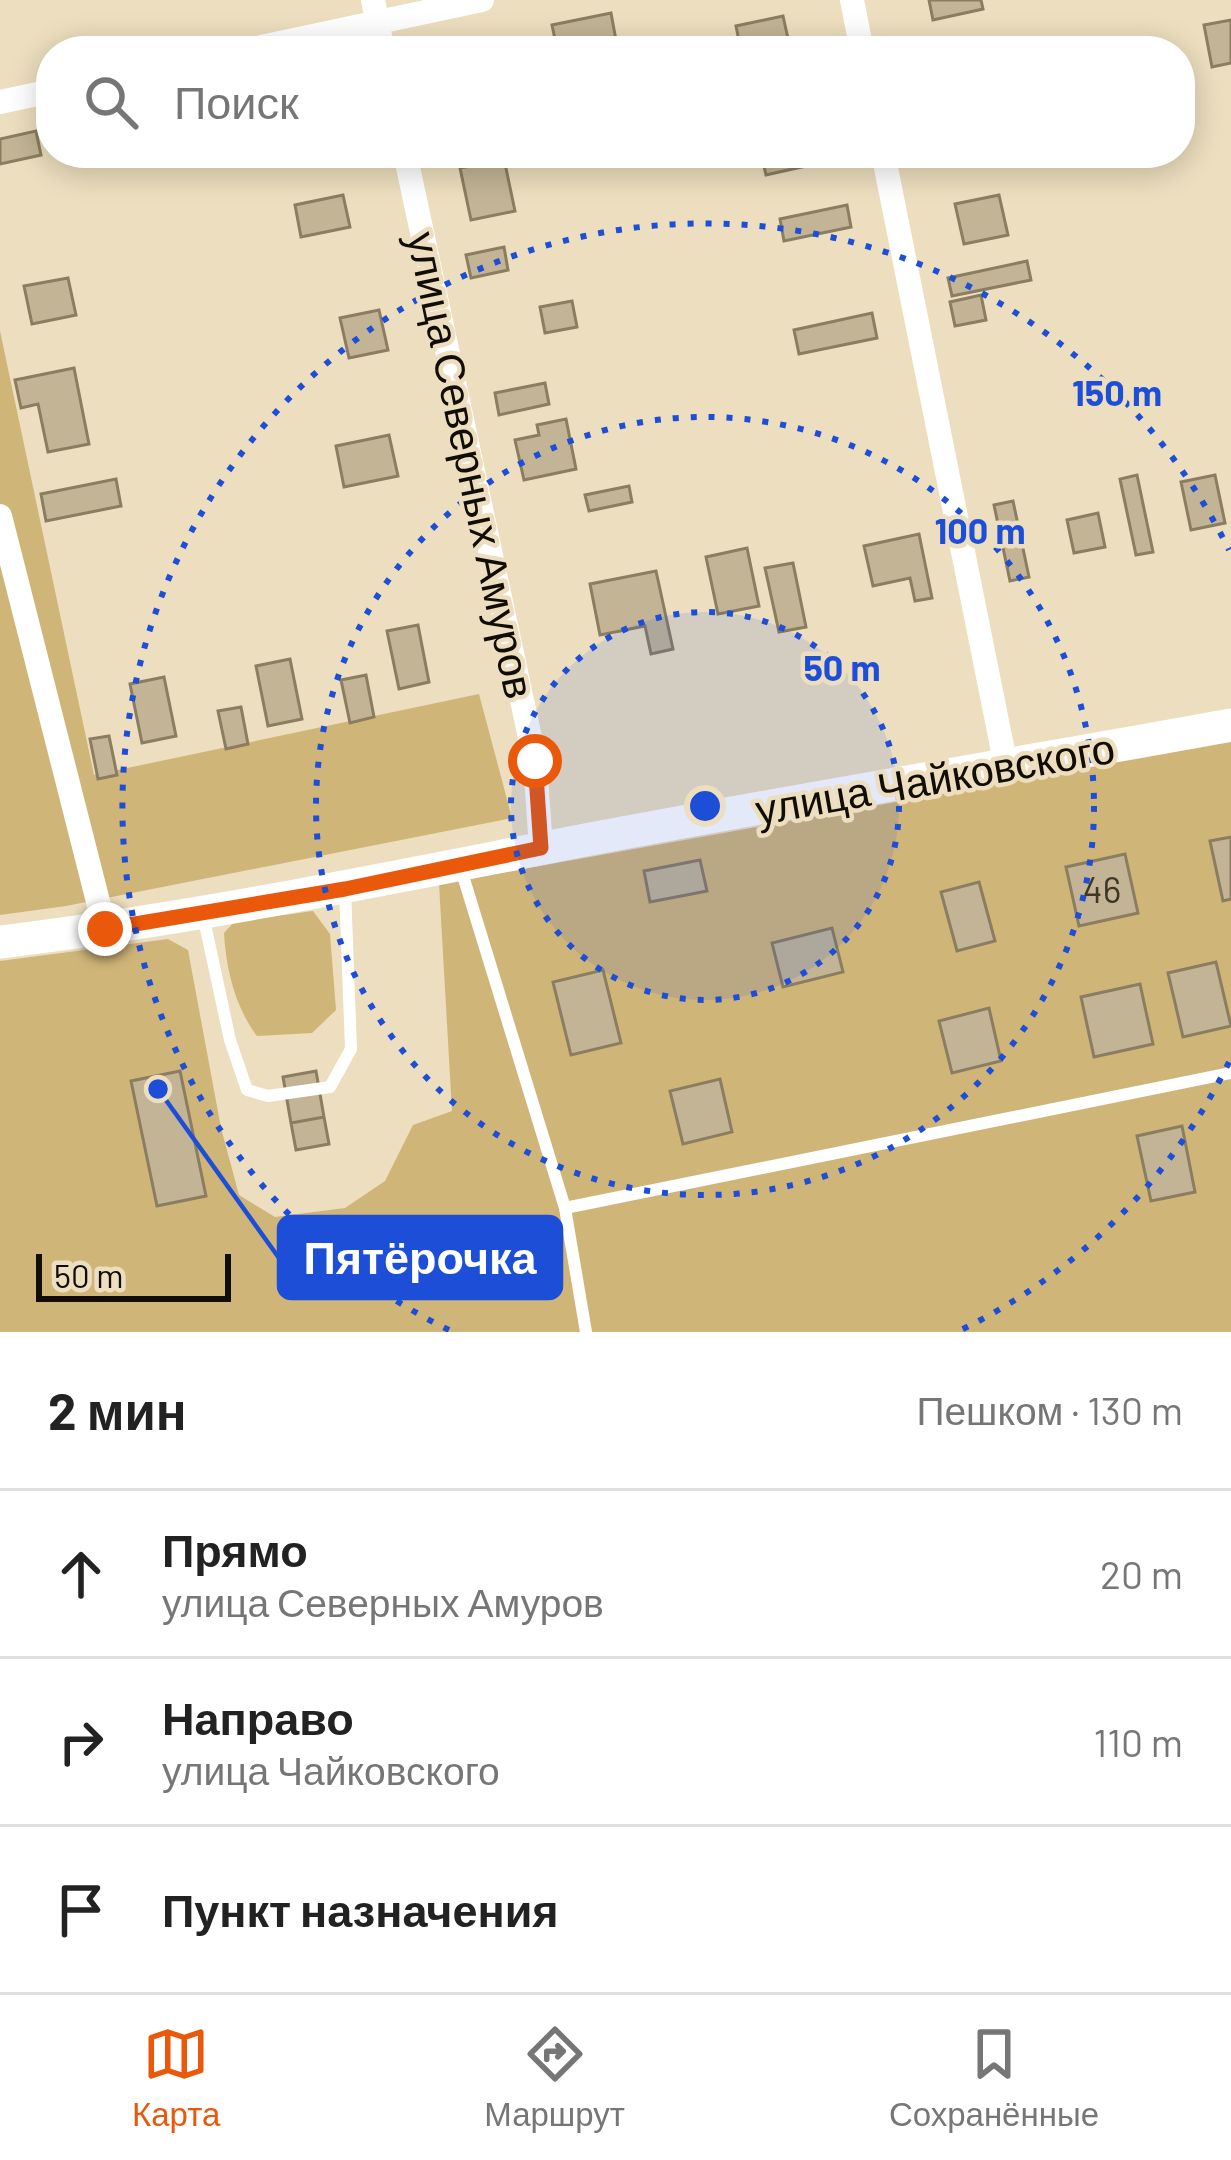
<!DOCTYPE html>
<html lang="ru">
<head>
<meta charset="utf-8">
<style>
  :root { --surface:#fff; --page:#f6f6f6; --text:#222; --muted:#767676; --line:#e0e0e0; --accent:#ea580c }
  body { margin:0; font-family:Barlow,sans-serif; background:var(--page); color:var(--text) }
  .scale { position:absolute; left:36px; bottom:30px; width:195px; box-sizing:border-box; padding-left:12px; border:6px solid #120d04; border-top:0; font-size:33px; line-height:42px; white-space:nowrap; color:#120d04; -webkit-text-stroke:9px #ecdebe; paint-order:stroke }
  .stop { position:absolute; width:36px; height:36px; margin:-27px; border:9px solid #ea580c; border-radius:50%; background:#fff }
  .stop.end { background:#ea580c; border-color:#fff; box-shadow:0 3px 12px #0008 }
  .list { margin:0; padding:0; list-style:none }
  h2 { display:flex; justify-content:space-between; align-items:center; height:156px; margin:0; padding:0 48px; font-size:51px }
  h2 small { font-size:39px; font-weight:400; color:var(--muted) }
  .list li { display:grid; grid-template-columns:78px 1fr auto; gap:36px; align-items:center; box-sizing:border-box; height:168px; padding:0 48px; border-top:3px solid var(--line) }
  .list b { display:block; font-size:45px; white-space:nowrap }
  .list p { margin:0; font-size:39px; white-space:nowrap; color:var(--muted) }
  .list em { font-size:39px; font-style:normal; color:var(--muted) }
  .icon { flex:none; width:66px; height:66px; fill:none; stroke:currentColor; stroke-width:2; stroke-linecap:round; stroke-linejoin:round }
  .map { position:relative; flex:none; width:1231px; height:1332px; overflow:hidden }
  .search { position:absolute; background:var(--surface); box-shadow:0 6px 30px #0003; left:36px; right:36px; top:36px; height:132px; display:flex; align-items:center; gap:30px; box-sizing:border-box; padding:0 42px; border-radius:48px; color:var(--muted); font-size:45px }
  .sheet { height:660px; background:var(--surface) }
  nav { display:flex; justify-content:space-around; align-items:center; box-sizing:border-box; height:168px; border-top:3px solid var(--line); background:var(--surface); font-size:33px; color:var(--muted) }
  nav a { display:grid; justify-items:center; gap:6px }
  nav .on { color:var(--accent) }
  .map>svg:first-child { display:block }
  .green { fill:#d0b579 }
  .building { fill:#c2b495; stroke:#8b7d60; stroke-width:3 }
  .lines { fill:none; stroke-linecap:round; stroke-linejoin:round }
  .lane { stroke:#fff; stroke-width:12 }
  .street { stroke:#fff; stroke-width:24 }
  .secondary { stroke:#fff; stroke-width:33 }
  .route { stroke:#ea580c; stroke-width:15 }
  .ring { fill:none; stroke:#1d4ed8; stroke-width:6; stroke-dasharray:6 12 }
  .labels { text-anchor:middle; stroke-width:9; stroke-linejoin:round; paint-order:stroke }
  .number-label { font-size:36px; fill:#3e3728 }
  .street-label { font-size:42px; fill:#120d04; stroke:#ecdebe }
  .centre { fill:#1d4ed8; stroke:#ecdebe; stroke-width:6 }
  .ring-label { font-size:36px; text-anchor:middle; font-weight:bold; fill:#1d4ed8; stroke:#ecdebe; stroke-width:9; stroke-linejoin:round; paint-order:stroke }
  .leader { fill:none; stroke:#1d4ed8; stroke-width:4.5 }
  .callout-dot { fill:#1d4ed8; stroke:#ecdebe; stroke-width:4.5 }
  .callout { fill:#1d4ed8; stroke:#1d4ed8; stroke-width:4.5 }
  .callout-label { font-size:45px; text-anchor:middle; font-weight:bold; fill:#fff }
</style>
</head>
<body>
<div class="map">
<svg width="1231" height="1332" viewBox="0 0 1231 1332">
  <rect width="100%" height="100%" fill="#ecdebe"/>
  <path class="green" d="M 0,331 L 94,775 L 479,694 L 512,818 L 66,906 L 0,915 Z
    M 1231,742 L 1231,1332 L 0,1332 L 0,961 L 168,939 L 188,950 L 221,1128 L 239,1195 L 275,1217 L 345,1208 L 385,1181 L 413,1125 L 452,1111 L 439,884 Z
    M 313,911 L 330,934 L 336,1010 L 312,1033 L 257,1036 C 235,1007 226,969 224,933 L 234,922 Z"/>
  <path class="building" d="M 929,0 L 981,0 L 983,9 L 933,20 Z
    M 611,13 L 618,51 L 588,51 L 586,43 L 557,49 L 552,25 Z
    M 783,16 L 789,43 L 741,51 L 736,26 Z
    M 1231,20 L 1231,63 L 1212,67 L 1204,25 Z
    M 36,131 L 41,155 L 0,164 L 0,139 Z
    M 761,153 L 804,153 L 806,166 L 766,175 Z
    M 504,159 L 515,211 L 471,220 L 460,168 Z
    M 343,195 L 350,227 L 301,237 L 295,205 Z
    M 999,195 L 1008,235 L 964,244 L 955,204 Z
    M 847,205 L 851,227 L 784,241 L 780,219 Z
    M 504,247 L 508,270 L 471,278 L 466,255 Z
    M 1027,261 L 1031,280 L 952,296 L 948,278 Z
    M 68,278 L 76,315 L 32,324 L 24,286 Z
    M 981,295 L 986,320 L 955,326 L 950,302 Z
    M 572,301 L 577,327 L 545,333 L 540,307 Z
    M 379,310 L 388,350 L 349,358 L 340,318 Z
    M 872,313 L 877,338 L 799,354 L 794,330 Z
    M 74,368 L 89,444 L 48,452 L 38,404 L 21,408 L 15,380 Z
    M 545,383 L 549,404 L 499,415 L 495,393 Z
    M 566,419 L 576,469 L 524,480 L 515,440 L 539,435 L 537,425 Z
    M 389,435 L 398,476 L 344,487 L 336,446 Z
    M 1137,475 L 1153,552 L 1136,555 L 1120,479 Z
    M 1215,475 L 1225,523 L 1191,530 L 1181,482 Z
    M 116,479 L 121,506 L 46,521 L 41,494 Z
    M 629,486 L 632,502 L 589,511 L 585,495 Z
    M 1013,501 L 1029,577 L 1010,581 L 994,505 Z
    M 1098,513 L 1105,547 L 1074,553 L 1067,520 Z
    M 919,534 L 932,598 L 915,601 L 910,578 L 873,586 L 864,546 Z
    M 747,548 L 759,606 L 718,614 L 706,557 Z
    M 793,563 L 806,627 L 779,632 L 765,568 Z
    M 656,571 L 673,649 L 651,654 L 645,626 L 600,635 L 590,584 Z
    M 418,625 L 429,682 L 399,689 L 387,631 Z
    M 290,659 L 302,719 L 268,726 L 256,666 Z
    M 366,675 L 374,717 L 350,723 L 341,680 Z
    M 164,677 L 176,736 L 142,743 L 130,684 Z
    M 241,707 L 248,744 L 226,749 L 218,711 Z
    M 109,736 L 117,775 L 98,779 L 90,739 Z
    M 1231,837 L 1231,899 L 1223,901 L 1210,841 Z
    M 1125,854 L 1138,913 L 1079,926 L 1066,867 Z
    M 700,860 L 707,891 L 650,902 L 644,871 Z
    M 979,882 L 995,941 L 957,951 L 941,892 Z
    M 832,928 L 843,972 L 783,987 L 772,943 Z
    M 1216,962 L 1231,1026 L 1183,1037 L 1168,973 Z
    M 603,970 L 621,1043 L 571,1055 L 553,982 Z
    M 1140,984 L 1153,1044 L 1094,1057 L 1081,997 Z
    M 989,1008 L 1001,1061 L 952,1073 L 939,1021 Z
    M 180,1071 L 206,1196 L 157,1206 L 131,1081 Z
    M 316,1071 L 324,1117 L 291,1123 L 283,1077 Z
    M 720,1079 L 732,1132 L 683,1144 L 670,1091 Z
    M 324,1117 L 329,1144 L 296,1150 L 291,1123 Z
    M 1182,1126 L 1195,1192 L 1151,1201 L 1137,1136 Z"/>
  <g class="lines">
    <path class="lane" d="M 460,866 L 565,1208 L 586,1332
      M 203,915 L 230,1040 L 247,1090 L 268,1096 L 330,1087 L 351,1049 L 345,889
      M 565,1208 L 1231,1073"/>
    <path class="street" d="M 373,0 L 383,51
      M 852,0 L 862,51
      M 242,51 L 482,0
      M 0,102 L 51,91
      M 405,153 L 535,761 L 541,848
      M 883,153 L 1006,766
      M 0,516 L 105,929"/>
    <path class="secondary" d="M 0,942 C 182,920 360,884 539,849 C 769,804 1001,767 1231,725"/>
  </g>
  <g class="lines">
    <path class="route" d="M 105,929 L 345,889 L 541,848 L 535,761"/>
  </g>
  <circle cx="705" cy="806" r="194" fill="#1d4ed8" fill-opacity=".12"/>
  <g class="ring">
    <circle cx="705" cy="806" r="194"/>
    <circle cx="705" cy="806" r="389"/>
    <path d="M1229 1062A583 583 0 0 1 961 1330M449 1330A583 583 0 1 1 1229 550"/>
  </g>
  <g class="labels">
    <g class="number-label">
      <text x="1102" y="903">46</text>
    </g>
    <g class="street-label">
      <text transform="translate(471 465) rotate(78)" y="15">улица Северных Амуров</text>
      <text transform="translate(935 779) rotate(-10)" y="15">улица Чайковского</text>
    </g>
  </g>
  <circle cx="705" cy="806" r="18" class="centre"/>
  <g class="ring-label">
    <text x="1117" y="406">150 m</text>
    <text x="980" y="544">100 m</text>
    <text x="842" y="681">50 m</text>
  </g>
  <path class="leader" d="M158 1089L279 1258"/>
  <circle class="callout-dot" cx="158" cy="1089" r="12"/>
  <rect class="callout" x="279" y="1217" width="282" height="81" rx="12"/>
  <g class="callout-label">
    <text x="420" y="1274">Пятёрочка</text>
  </g>
</svg>
<div class="scale">50 m</div>
<div class="stop" style="left:535px;top:761px"></div>
<div class="stop end" style="left:105px;top:929px"></div>
<div class="search"><svg class="icon" aria-label="search" viewBox="0 0 24 24"><circle cx="10" cy="10" r="6"/><path d="M15 15l6 6"/></svg>Поиск</div>
</div>
<section class="sheet">
<h2>2 мин<small>Пешком · 130 m</small></h2>
<ul class="list">
<li><svg class="icon" aria-label="ahead" viewBox="0 0 24 24"><path d="M12 20V5M6 11l6-6 6 6"/></svg><div><b>Прямо</b><p>улица Северных Амуров</p></div><em>20 m</em></li>
<li><svg class="icon" aria-label="right" viewBox="0 0 24 24"><path d="M7 20v-9h11M14 6l5 5-5 5"/></svg><div><b>Направо</b><p>улица Чайковского</p></div><em>110 m</em></li>
<li><svg class="icon" aria-label="arrive" viewBox="0 0 24 24"><path d="M6 21V4h12l-3 4 3 4H6"/></svg><div><b>Пункт назначения</b></div></li>
</ul>
</section>
<nav>
<a class="on"><svg class="icon" aria-label="map" viewBox="0 0 24 24"><path d="M3 6l6-2 6 2 6-2v14l-6 2-6-2-6 2zM9 4v14M15 6v14"/></svg>Карта</a>
<a><svg class="icon" aria-label="directions" viewBox="0 0 24 24"><path d="M12 3l9 9-9 9-9-9zM9 14v-3h6M13 9l2 2-2 2"/></svg>Маршрут</a>
<a><svg class="icon" aria-label="saved" viewBox="0 0 24 24"><path d="M7 4h10v16l-5-4-5 4z"/></svg>Сохранённые</a>
</nav>
</body>
</html>
